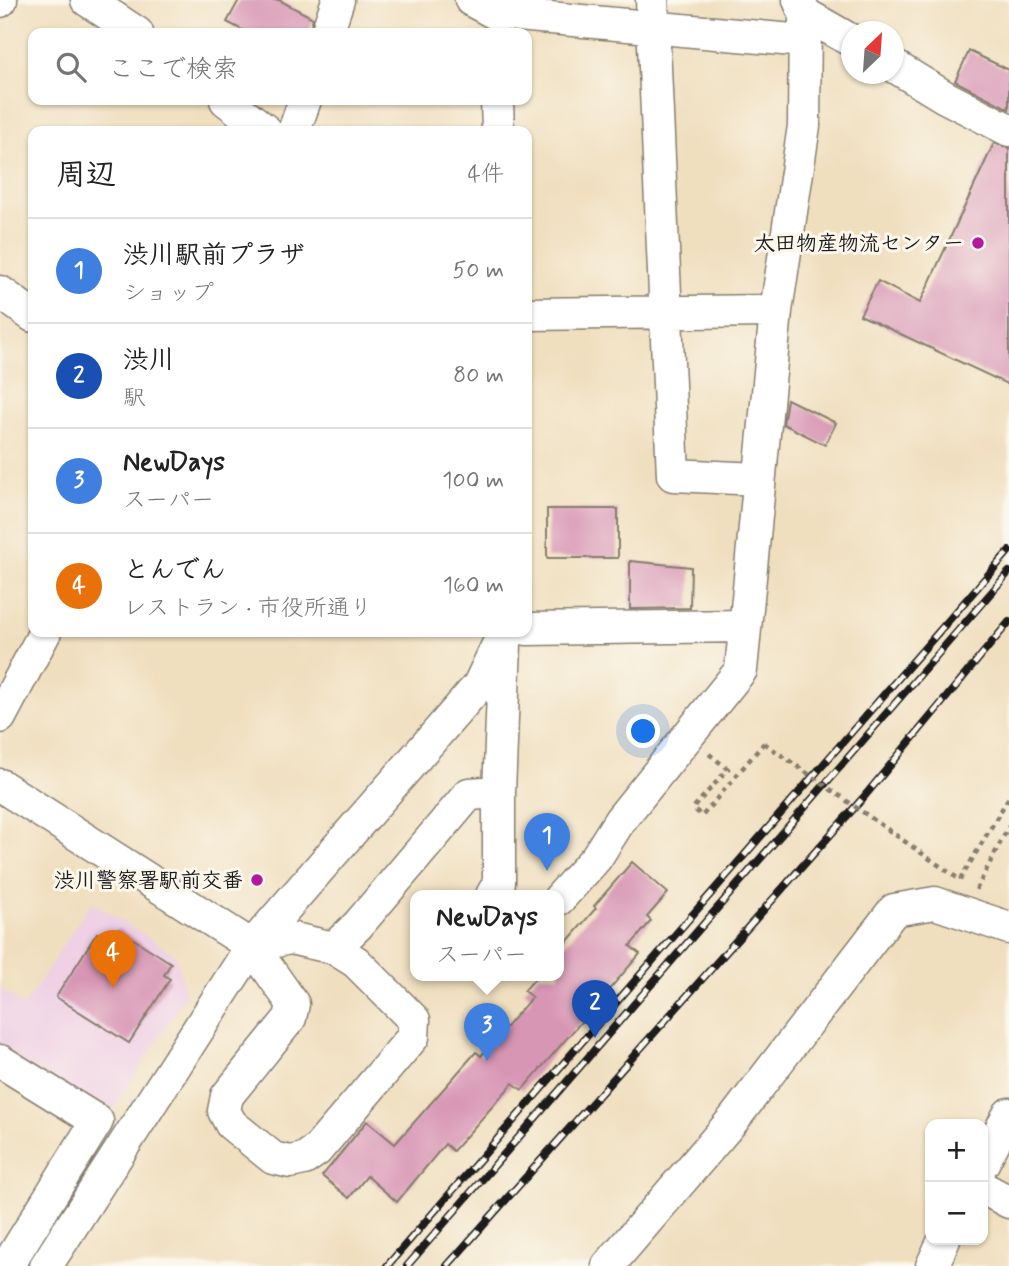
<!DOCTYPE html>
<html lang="ja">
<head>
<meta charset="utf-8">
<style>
  :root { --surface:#fff; --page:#f2f2f2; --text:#222; --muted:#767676; --line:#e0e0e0; --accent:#b5179e }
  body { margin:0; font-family:Mynerve,"Klee One",sans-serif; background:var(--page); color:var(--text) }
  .controls { position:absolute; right:21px; bottom:21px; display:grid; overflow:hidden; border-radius:14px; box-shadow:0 2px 5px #0004 }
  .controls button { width:63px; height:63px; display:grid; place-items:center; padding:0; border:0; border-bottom:2px solid var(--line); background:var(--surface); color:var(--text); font:35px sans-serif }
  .compass { position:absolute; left:841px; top:21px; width:63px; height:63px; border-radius:50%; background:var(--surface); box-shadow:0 2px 5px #0004; rotate:25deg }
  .you { position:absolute; left:644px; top:732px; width:24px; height:24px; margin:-18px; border:5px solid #fff; border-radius:50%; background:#1a73e8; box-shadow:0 0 0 10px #1a73e833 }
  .badge { display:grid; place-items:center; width:46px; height:46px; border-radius:50%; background:var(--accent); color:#fff; font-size:23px; font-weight:700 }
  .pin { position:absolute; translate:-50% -58px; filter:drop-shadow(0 2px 4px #0008) }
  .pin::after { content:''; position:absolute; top:37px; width:24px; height:21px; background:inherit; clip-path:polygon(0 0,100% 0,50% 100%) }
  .popup { position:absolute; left:410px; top:890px; width:154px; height:91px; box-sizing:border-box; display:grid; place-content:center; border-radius:14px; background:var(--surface); filter:drop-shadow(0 2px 5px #0005); font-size:23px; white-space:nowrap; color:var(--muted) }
  .popup b { font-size:26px; color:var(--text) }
  .popup::after { content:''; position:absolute; left:50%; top:100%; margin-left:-14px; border:14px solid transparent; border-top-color:var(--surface) }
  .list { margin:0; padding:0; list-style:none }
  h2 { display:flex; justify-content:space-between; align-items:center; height:91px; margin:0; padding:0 28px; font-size:30px }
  h2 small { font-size:23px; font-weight:400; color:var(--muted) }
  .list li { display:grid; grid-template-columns:46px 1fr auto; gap:21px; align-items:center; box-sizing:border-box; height:105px; padding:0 28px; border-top:2px solid var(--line) }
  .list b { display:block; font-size:26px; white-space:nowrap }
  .list p { margin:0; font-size:23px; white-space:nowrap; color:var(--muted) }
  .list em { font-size:23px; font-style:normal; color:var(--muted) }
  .icon { flex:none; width:38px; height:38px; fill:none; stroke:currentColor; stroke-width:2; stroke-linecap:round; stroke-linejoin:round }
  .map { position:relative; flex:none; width:1009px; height:1266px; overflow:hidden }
  .search { position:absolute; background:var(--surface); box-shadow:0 2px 5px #0004; left:28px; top:28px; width:504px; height:77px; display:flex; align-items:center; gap:18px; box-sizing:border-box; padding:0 24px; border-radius:14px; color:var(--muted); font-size:26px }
  .panel { position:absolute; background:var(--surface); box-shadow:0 2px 5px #0004; left:28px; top:126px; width:504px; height:511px; border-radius:14px }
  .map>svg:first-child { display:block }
  .built { fill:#efd0e5 }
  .building { fill:#d896b5 }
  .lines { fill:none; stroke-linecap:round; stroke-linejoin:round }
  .minor-casing { stroke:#867e6e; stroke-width:35 }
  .path { stroke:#867e6e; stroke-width:4.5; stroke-dasharray:5 5; stroke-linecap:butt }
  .minor { stroke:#fff; stroke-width:32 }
  .rail-casing { stroke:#1c1c1c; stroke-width:8 }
  .rail { stroke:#fbf7ec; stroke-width:5; stroke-dasharray:16; stroke-linecap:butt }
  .path-bridge { stroke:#867e6e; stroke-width:4.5; stroke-dasharray:5 5; stroke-linecap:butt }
  .poi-dot { fill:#b5179e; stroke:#fbf7ec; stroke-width:2.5 }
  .labels { text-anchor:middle; stroke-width:6; stroke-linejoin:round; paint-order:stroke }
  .poi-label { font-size:21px; font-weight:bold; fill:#1c1c1c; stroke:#fbf7ec; text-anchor:end }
</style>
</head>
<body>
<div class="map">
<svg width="1009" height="1266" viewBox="0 0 1009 1266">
  <rect width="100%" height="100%" fill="#fbf7ec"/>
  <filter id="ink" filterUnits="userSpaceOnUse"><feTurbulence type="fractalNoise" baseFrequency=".0143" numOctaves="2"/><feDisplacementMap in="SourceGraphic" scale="14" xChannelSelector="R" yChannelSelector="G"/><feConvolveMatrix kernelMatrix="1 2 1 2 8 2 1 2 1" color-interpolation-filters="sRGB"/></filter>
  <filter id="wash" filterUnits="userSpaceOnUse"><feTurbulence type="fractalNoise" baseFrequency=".00686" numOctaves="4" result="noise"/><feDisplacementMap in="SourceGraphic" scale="28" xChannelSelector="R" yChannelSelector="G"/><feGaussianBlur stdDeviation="1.57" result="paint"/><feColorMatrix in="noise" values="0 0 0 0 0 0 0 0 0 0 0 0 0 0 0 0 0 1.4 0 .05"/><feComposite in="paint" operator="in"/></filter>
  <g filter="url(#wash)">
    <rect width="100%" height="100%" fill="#f0dfbf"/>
    <path class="built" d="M 91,902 L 176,955 L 186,995 L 110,1114 L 0,1048 L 0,988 L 24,1006 Z"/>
    <g id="blocks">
      <path class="building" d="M 239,0 L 279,0 L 313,18 L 309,33 L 248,33 L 227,22 Z
        M 969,51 L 1009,70 L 1009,109 L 955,81 Z
        M 994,143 L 1009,148 L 1009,385 L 860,315 L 878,281 L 920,303 Z
        M 787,399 L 836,423 L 825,445 L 783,424 Z
        M 547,509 L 618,509 L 618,558 L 547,558 Z
        M 630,561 L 691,567 L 690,608 L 630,609 Z
        M 632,862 L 668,893 L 647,917 L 651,921 L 630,946 L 640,954 L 522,1090 L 513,1083 L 453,1151 L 445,1144 L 397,1202 L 367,1176 L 349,1198 L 322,1176 L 367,1121 L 395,1144 L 476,1052 L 481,1056 L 532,997 L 524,991 L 538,975 L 559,975 L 559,951 L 596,908 L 594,906 Z
        M 118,929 L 171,963 L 164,975 L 170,979 L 129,1043 L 56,997 L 97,933 L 111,942 Z"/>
    </g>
  </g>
  <g filter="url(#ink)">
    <use href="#blocks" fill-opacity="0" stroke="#867e6e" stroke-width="2"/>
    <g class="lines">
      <defs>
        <path id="minor" d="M 87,0 L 137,33
          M 471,0 L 495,13 L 804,41
          M 652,0 L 673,475 L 759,479
          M 0,1 L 1,0
          M 805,14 L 852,41
          M 327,33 L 338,0
          M 894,66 L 945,97 L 1009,130
          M 226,100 L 266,131
          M 497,100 L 498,131
          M 294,131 L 305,100
          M 0,292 L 33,316
          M 527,314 L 776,311
          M 527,629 L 744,626
          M 0,717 L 45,632
          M 0,785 L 252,946 L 293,1004 L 290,1018 L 227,1096 L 224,1111 L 231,1124 L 273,1158 L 290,1162 L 304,1159 L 317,1150 L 413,1037 L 414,1020 L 356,962 L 334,948 L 290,938 L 252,946
          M 492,895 L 499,883 L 499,792 L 505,644
          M 559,899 L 596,858 L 620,820 L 741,670 L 776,311 L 804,126 L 805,14 L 799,0
          M 334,948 L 358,925 L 469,794 L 499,792
          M 0,1061 L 97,1121 L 7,1266
          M 983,1163 L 1009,1114
          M 983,1188 L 1009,1202
          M 46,1266 L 252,946 L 479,685 L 504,632
          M 608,1266 L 733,1120 L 894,910 L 935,903 L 1009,928
          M 932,1266 L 944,1240"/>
      </defs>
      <use href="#minor" class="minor-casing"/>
      <path class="path" d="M 709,754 L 728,769 L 693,808 L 702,816 L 764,743
        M 960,880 L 1009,797
        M 976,890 L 1009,826"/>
      <use href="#minor" class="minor"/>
      <defs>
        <path id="rail" d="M 387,1266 L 1009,551
          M 407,1266 L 1009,572
          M 447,1266 L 863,798 L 1009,622"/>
      </defs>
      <use href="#rail" class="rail-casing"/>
      <use href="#rail" class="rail"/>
      <path class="path-bridge" d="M 764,743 L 960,880"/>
    </g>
  </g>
  <g class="poi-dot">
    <circle cx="978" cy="243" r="7"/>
    <circle cx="257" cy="880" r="7"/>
  </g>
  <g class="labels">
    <g class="poi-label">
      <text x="964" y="250">太田物産物流センター</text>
      <text x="243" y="887">渋川警察署駅前交番</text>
    </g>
  </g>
</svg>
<div class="controls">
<button>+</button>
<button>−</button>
</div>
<svg class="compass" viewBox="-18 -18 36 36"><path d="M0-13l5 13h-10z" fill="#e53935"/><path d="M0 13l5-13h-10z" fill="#767676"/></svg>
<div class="you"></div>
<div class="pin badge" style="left:547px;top:871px;background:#3f7fe0">1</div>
<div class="pin badge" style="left:595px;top:1038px;background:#1a4fb4">2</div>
<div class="pin badge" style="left:487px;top:1061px;background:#3f7fe0">3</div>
<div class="popup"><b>NewDays</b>スーパー</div>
<div class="pin badge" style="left:113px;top:988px;background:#e8710a">4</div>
<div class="search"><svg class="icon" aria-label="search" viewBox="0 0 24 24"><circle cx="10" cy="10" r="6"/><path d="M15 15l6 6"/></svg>ここで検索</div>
<section class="panel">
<h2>周辺<small>4件</small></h2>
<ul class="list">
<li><span class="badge" style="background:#3f7fe0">1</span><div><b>渋川駅前プラザ</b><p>ショップ</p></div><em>50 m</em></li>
<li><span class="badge" style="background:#1a4fb4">2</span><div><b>渋川</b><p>駅</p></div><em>80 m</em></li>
<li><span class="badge" style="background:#3f7fe0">3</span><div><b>NewDays</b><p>スーパー</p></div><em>100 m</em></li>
<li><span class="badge" style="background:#e8710a">4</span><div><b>とんでん</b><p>レストラン · 市役所通り</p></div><em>160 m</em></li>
</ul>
</section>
</div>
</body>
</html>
